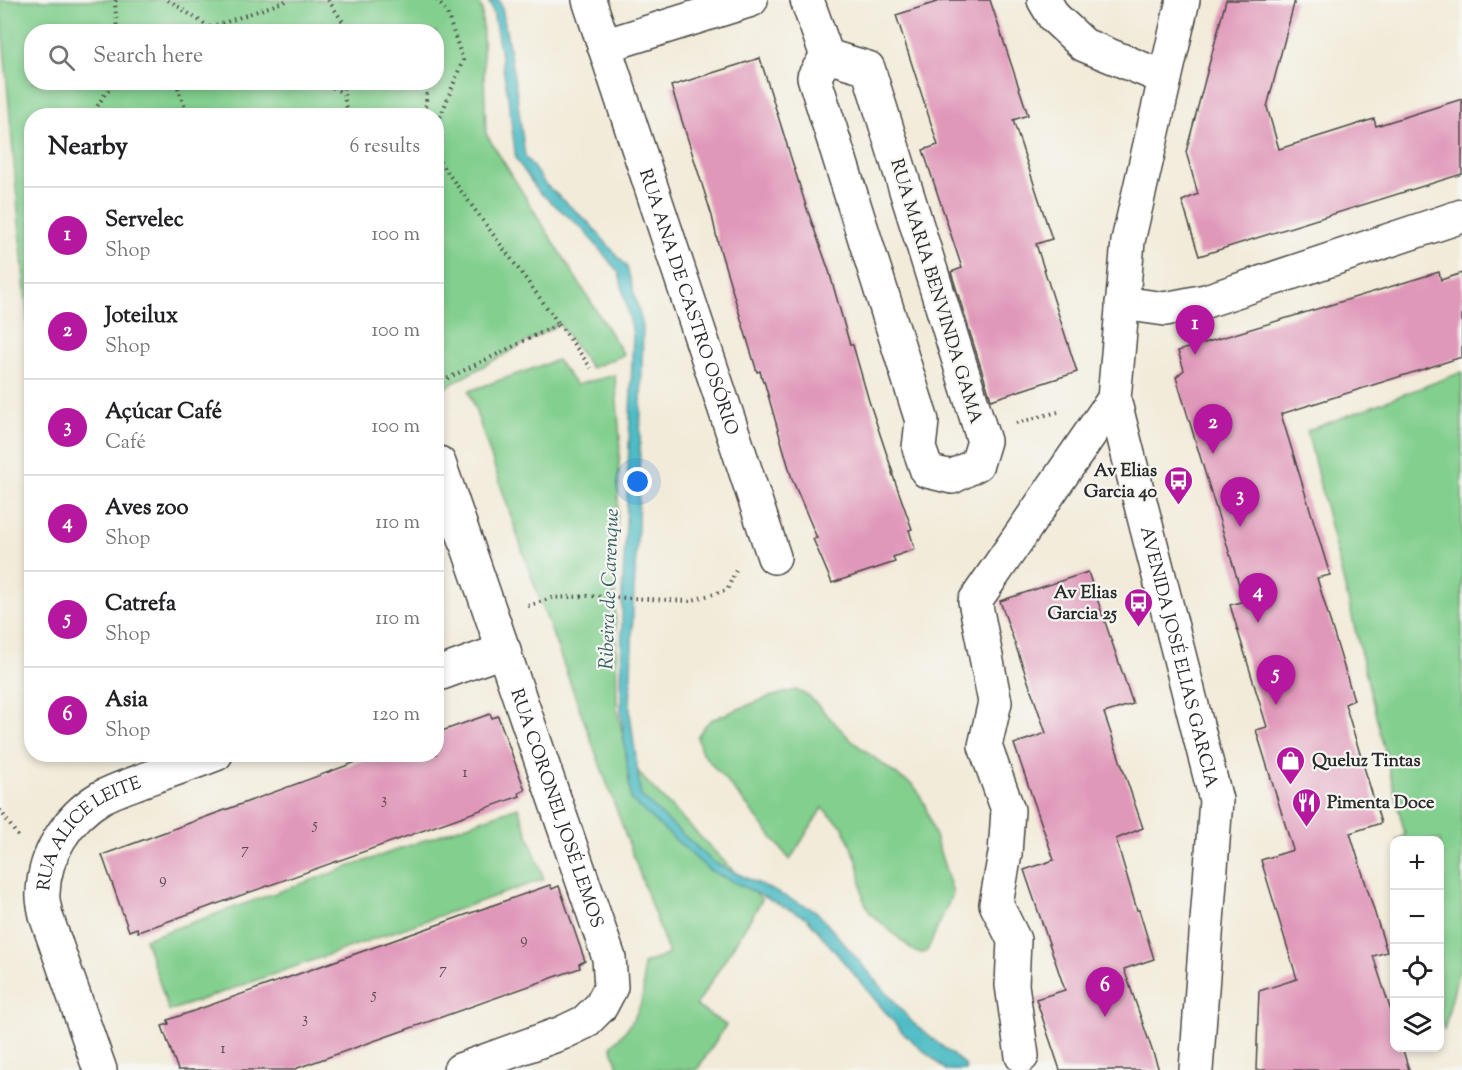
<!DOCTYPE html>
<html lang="en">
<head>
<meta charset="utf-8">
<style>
  :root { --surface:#fff; --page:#f6f6f6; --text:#202124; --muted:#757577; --line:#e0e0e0; --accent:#b5179e }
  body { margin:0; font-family:"Sorts Mill Goudy",serif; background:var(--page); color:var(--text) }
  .controls { position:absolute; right:18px; bottom:18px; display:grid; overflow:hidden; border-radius:12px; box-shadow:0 3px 9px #0003 }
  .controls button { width:54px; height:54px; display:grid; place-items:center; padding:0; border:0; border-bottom:2px solid var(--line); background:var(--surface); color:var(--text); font:30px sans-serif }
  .you { position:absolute; left:638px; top:482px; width:21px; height:21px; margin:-15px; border:4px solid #fff; border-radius:50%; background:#1a73e8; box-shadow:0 0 0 9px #1a73e833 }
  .badge { display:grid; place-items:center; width:39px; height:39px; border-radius:50%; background:var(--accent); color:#fff; font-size:20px; font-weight:700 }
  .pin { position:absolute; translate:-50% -50px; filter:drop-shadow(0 2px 3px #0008) }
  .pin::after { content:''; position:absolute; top:32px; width:21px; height:18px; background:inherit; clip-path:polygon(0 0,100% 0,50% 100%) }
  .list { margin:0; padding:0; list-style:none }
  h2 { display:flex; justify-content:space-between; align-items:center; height:78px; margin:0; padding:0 24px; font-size:26px }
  h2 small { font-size:20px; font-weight:400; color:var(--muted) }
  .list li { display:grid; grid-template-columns:39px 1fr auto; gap:18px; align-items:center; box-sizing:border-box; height:96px; padding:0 24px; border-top:2px solid var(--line) }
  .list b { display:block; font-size:22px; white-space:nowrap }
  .list p { margin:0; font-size:20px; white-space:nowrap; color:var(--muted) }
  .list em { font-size:20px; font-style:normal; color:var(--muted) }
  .icon { flex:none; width:33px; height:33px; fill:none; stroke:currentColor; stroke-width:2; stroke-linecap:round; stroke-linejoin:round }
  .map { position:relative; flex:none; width:1462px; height:1070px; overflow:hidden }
  .search { position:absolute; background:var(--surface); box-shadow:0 3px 9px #0003; left:24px; top:24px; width:420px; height:66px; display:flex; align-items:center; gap:15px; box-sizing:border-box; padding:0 21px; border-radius:24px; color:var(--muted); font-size:22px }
  .panel { position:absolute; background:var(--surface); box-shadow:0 3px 9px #0003; left:24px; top:108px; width:420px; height:654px; border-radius:24px }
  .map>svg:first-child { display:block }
  .green { fill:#82cf8e; stroke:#567d5c; stroke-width:1.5; fill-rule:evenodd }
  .water { fill:#4dbcc4; stroke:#3c7478; stroke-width:1.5 }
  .building { fill:#e098b9 }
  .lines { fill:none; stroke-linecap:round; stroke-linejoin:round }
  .minor-casing { stroke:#494845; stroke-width:36 }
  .path { stroke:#494845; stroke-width:4; stroke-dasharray:1.5 4.5; stroke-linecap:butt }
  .minor { stroke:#fff; stroke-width:33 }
  .labels { text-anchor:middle; stroke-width:4.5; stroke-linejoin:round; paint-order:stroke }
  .number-label { font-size:15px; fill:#58464e }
  .street-label { font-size:18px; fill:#2b2b2b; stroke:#f6f6f2 }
  .poi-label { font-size:18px; font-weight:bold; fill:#2b2b2b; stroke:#f6f6f2; text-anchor:end }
  .water-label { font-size:20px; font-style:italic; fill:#375e61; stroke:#f6f6f2 }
</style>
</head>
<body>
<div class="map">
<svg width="1462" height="1070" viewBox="0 0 1462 1070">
  <rect width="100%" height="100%" fill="#f6f6f2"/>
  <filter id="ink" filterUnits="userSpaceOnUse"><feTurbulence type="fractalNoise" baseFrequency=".0167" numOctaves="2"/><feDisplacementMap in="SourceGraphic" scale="12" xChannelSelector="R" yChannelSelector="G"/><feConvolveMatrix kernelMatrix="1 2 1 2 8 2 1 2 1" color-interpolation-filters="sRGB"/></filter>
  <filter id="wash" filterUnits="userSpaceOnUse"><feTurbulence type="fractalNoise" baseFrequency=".008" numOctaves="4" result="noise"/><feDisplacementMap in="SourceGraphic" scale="24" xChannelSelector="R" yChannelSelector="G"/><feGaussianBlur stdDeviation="1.35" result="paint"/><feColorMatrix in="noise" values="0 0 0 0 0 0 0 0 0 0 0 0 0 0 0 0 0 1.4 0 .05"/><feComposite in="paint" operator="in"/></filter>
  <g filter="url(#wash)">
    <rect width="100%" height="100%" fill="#f2ebd9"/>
    <path class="green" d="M 0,0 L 477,0 L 482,10 L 486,134 L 624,355 L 591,368 L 559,324 L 437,392 L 436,116 L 32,116 L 31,362 ZM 32,32 L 436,32 L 436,82 L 32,82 Z
      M 557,360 L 576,385 L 615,375 L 620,440 L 615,586 L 617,708 L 625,746 L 636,768 L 643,778 L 762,900 L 696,1006 L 726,1025 L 697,1070 L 619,1070 L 611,1046 C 626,1032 640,1015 643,993 C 644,984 643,974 643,964 L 669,954 L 528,567 L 469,391 Z
      M 1462,372 L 1462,957 L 1444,1031 L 1440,1016 L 1440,840 L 1397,840 L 1405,835 L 1307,431 Z
      M 796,690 L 809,696 L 851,740 L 901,778 L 912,784 L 917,790 L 925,805 L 953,893 L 927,951 L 923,953 L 915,952 L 870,913 L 863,898 L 859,868 L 856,858 L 843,827 L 822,808 L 790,860 L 741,798 L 702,753 L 697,737 L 703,728 L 711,720 L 769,697 Z
      M 518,807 L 544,879 L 169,1011 L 145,939 Z"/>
    <path class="water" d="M 488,0 L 499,0 L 502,7 L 516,89 L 525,156 L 545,184 L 589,223 L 627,267 L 643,326 L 638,525 L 633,608 L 630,713 L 641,796 L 713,862 L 816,911 L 912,1022 L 965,1065 L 966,1070 L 946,1070 L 902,1032 L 807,918 L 709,870 L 631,800 L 621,712 L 622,592 L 626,524 L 633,334 L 619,273 L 583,229 L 538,191 L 516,159 L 507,90 L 493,11 Z"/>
    <g id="blocks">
      <path class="building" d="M 943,0 L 990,0 L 1028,115 L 1013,120 L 1052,239 L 1036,244 L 1077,372 L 991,400 L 951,272 L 962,268 L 923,150 L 938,145 L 896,15 Z
        M 1226,0 L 1295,0 L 1267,107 L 1279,149 L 1374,119 L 1376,126 L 1462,99 L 1462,174 L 1199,256 L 1182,201 L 1198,194 L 1186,152 Z
        M 760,58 L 806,206 L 829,271 L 850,345 L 853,345 L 869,401 L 893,473 L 892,473 L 912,529 L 909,530 L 915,549 L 893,557 L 895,562 L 832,583 L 813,539 L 817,538 L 792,479 L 764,381 L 763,382 L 760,371 L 757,372 L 718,243 L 712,216 L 671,86 Z
        M 1439,272 L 1441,280 L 1462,273 L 1462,357 L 1281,414 L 1330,575 L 1317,578 L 1354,700 L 1345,704 L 1381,823 L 1350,833 L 1387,952 L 1373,956 L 1395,1023 L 1395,1047 L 1402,1047 L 1409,1070 L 1256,1070 L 1259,991 L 1297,979 L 1261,860 L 1293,850 L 1256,730 L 1267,727 L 1230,605 L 1244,601 L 1176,377 L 1184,370 L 1178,351 Z
        M 1088,572 L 1133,704 L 1104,713 L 1143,828 L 1116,839 L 1137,910 L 1139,910 L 1154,959 L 1124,969 L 1159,1070 L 1060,1070 L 1036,999 L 1065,990 L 1024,870 L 1054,860 L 1014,744 L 1046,733 L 1000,601 Z
        M 490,714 L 492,718 L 498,716 L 525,790 L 519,793 L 520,796 L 138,932 L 137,928 L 129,931 L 102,855 L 378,754 L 436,754 L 436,733 Z
        M 550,885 L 552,889 L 559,886 L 585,961 L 579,964 L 580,968 L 292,1070 L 178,1070 L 162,1026 L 169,1024 L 168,1020 Z"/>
    </g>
  </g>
  <g filter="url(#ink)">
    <use href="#blocks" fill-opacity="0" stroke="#494845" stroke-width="1.5"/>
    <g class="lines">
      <defs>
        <g id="minor">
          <path id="s1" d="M 589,0 L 774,557"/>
          <path d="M 807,0 L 827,56 L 814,77 L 922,421 L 919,448 L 927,471 L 952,477 L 977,464 L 984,441 L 981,432 L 868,68 L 827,56"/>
          <path d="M 1044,0 L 1054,17 L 1084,45 L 1165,78"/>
          <path id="s2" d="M 1183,0 L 1128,241 L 1114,399 L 1216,800 L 1196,1070"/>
          <path d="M 604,46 L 751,0"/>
          <path d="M 1122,303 L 1165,309 L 1206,301 L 1462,216"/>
          <path id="s3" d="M 436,464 L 439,463 L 609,958 L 611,987 L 601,1006 L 585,1022 L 562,1033 L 460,1070"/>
          <path d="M 436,675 L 504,650"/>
          <path d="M 1022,1056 L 1012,985 L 1014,940 L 996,904 L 1005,854 L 1008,810 L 985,746 L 995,702 L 975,601 L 1114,399"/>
          <path id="s4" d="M 100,1070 L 46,916 C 45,908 42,901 43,893 C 44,855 67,818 100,798 C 114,790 131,785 146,779 C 170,771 193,763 216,754"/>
        </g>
      </defs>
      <use href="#minor" class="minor-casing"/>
      <path class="path" d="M 116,0 L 115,2 L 117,32
        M 168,0 L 217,32
        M 328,0 L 350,32
        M 207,32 L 209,28 L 289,0
        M 176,82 L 188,116
        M 322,82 L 343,93
        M 345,82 C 343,94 344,106 352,116
        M 91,116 L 105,94 L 117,82
        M 418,116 L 426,105 L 427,82
        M 436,128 L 463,60 L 447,13 L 437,0
        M 436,157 L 559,324 L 436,384
        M 559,324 L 591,368
        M 1016,423 L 1058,412
        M 528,606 L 551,598 L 589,596 L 689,601 L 727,590 L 736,570 L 739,569
        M 0,810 L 19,838"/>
      <use href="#minor" class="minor"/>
    </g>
  </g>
  <defs>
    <symbol id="bus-pin" viewBox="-11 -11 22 30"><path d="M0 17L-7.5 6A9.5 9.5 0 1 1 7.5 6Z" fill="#b5179e" stroke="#f6f6f2"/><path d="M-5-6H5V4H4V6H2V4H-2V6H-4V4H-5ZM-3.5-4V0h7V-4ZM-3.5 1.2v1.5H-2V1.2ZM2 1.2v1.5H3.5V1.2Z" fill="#fff"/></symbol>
    <symbol id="shop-pin" viewBox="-11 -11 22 30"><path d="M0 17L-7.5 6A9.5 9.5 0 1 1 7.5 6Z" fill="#b5179e" stroke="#f6f6f2"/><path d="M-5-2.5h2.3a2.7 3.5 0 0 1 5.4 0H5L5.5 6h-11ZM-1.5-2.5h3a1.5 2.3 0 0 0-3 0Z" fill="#fff"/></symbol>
    <symbol id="restaurant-pin" viewBox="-11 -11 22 30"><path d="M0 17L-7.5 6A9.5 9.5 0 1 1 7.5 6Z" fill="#b5179e" stroke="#f6f6f2"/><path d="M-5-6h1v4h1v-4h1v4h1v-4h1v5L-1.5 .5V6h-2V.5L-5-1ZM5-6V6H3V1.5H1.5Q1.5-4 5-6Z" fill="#fff"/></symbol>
  </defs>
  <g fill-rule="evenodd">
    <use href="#bus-pin" x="1162" y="464" width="33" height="45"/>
    <use href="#bus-pin" x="1122" y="586" width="33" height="45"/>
    <use href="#shop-pin" x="1274" y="744" width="33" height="45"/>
    <use href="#restaurant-pin" x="1290" y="786" width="33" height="45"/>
  </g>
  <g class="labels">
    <g class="number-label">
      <text x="465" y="777">1</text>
      <text x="384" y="804">3</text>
      <text x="315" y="829">5</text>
      <text x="245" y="854">7</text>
      <text x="163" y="884">9</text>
      <text x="524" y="944">9</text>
      <text x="443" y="974">7</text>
      <text x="374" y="999">5</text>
      <text x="305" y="1023">3</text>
      <text x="223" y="1053">1</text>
    </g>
    <g class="street-label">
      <text transform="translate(937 291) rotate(73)" y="6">RUA MARIA BENVINDA GAMA</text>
      <text dy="6" stroke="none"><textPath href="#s1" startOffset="318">RUA ANA DE CASTRO OSÓRIO</textPath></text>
      <text dy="6" stroke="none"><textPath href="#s2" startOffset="672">AVENIDA JOSÉ ELIAS GARCIA</textPath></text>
      <text dy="6" stroke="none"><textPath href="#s3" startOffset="368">RUA CORONEL JOSÉ LEMOS</textPath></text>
      <text dy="6" stroke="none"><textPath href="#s4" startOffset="267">RUA ALICE LEITE</textPath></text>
    </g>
    <g class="poi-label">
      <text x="1157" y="476">Av Elias<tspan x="1157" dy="21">Garcia 40</tspan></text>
      <text x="1117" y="598">Av Elias<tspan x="1117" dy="21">Garcia 25</tspan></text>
      <text x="1312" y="766" text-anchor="start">Queluz Tintas</text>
      <text x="1327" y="808" text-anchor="start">Pimenta Doce</text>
    </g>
    <g class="water-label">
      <text transform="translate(608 589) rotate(-88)" y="7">Ribeira de Carenque</text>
    </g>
  </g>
</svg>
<div class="controls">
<button>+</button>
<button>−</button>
<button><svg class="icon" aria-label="locate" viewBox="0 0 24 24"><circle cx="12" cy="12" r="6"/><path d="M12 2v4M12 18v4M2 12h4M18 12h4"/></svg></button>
<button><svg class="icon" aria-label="layers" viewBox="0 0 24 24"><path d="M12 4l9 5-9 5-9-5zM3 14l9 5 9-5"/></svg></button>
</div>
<div class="you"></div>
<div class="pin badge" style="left:1195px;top:355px">1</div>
<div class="pin badge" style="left:1213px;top:454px">2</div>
<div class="pin badge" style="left:1240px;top:527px">3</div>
<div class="pin badge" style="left:1258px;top:623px">4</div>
<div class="pin badge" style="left:1276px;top:705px">5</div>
<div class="pin badge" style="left:1105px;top:1017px">6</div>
<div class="search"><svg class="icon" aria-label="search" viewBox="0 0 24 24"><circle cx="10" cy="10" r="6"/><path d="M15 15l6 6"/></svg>Search here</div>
<section class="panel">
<h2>Nearby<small>6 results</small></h2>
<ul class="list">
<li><span class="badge">1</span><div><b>Servelec</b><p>Shop</p></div><em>100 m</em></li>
<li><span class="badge">2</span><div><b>Joteilux</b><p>Shop</p></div><em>100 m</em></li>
<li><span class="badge">3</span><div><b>Açúcar Café</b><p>Café</p></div><em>100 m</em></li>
<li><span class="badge">4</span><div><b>Aves zoo</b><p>Shop</p></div><em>110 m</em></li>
<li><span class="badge">5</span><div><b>Catrefa</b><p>Shop</p></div><em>110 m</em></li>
<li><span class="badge">6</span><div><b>Asia</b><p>Shop</p></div><em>120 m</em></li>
</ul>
</section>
</div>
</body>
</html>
